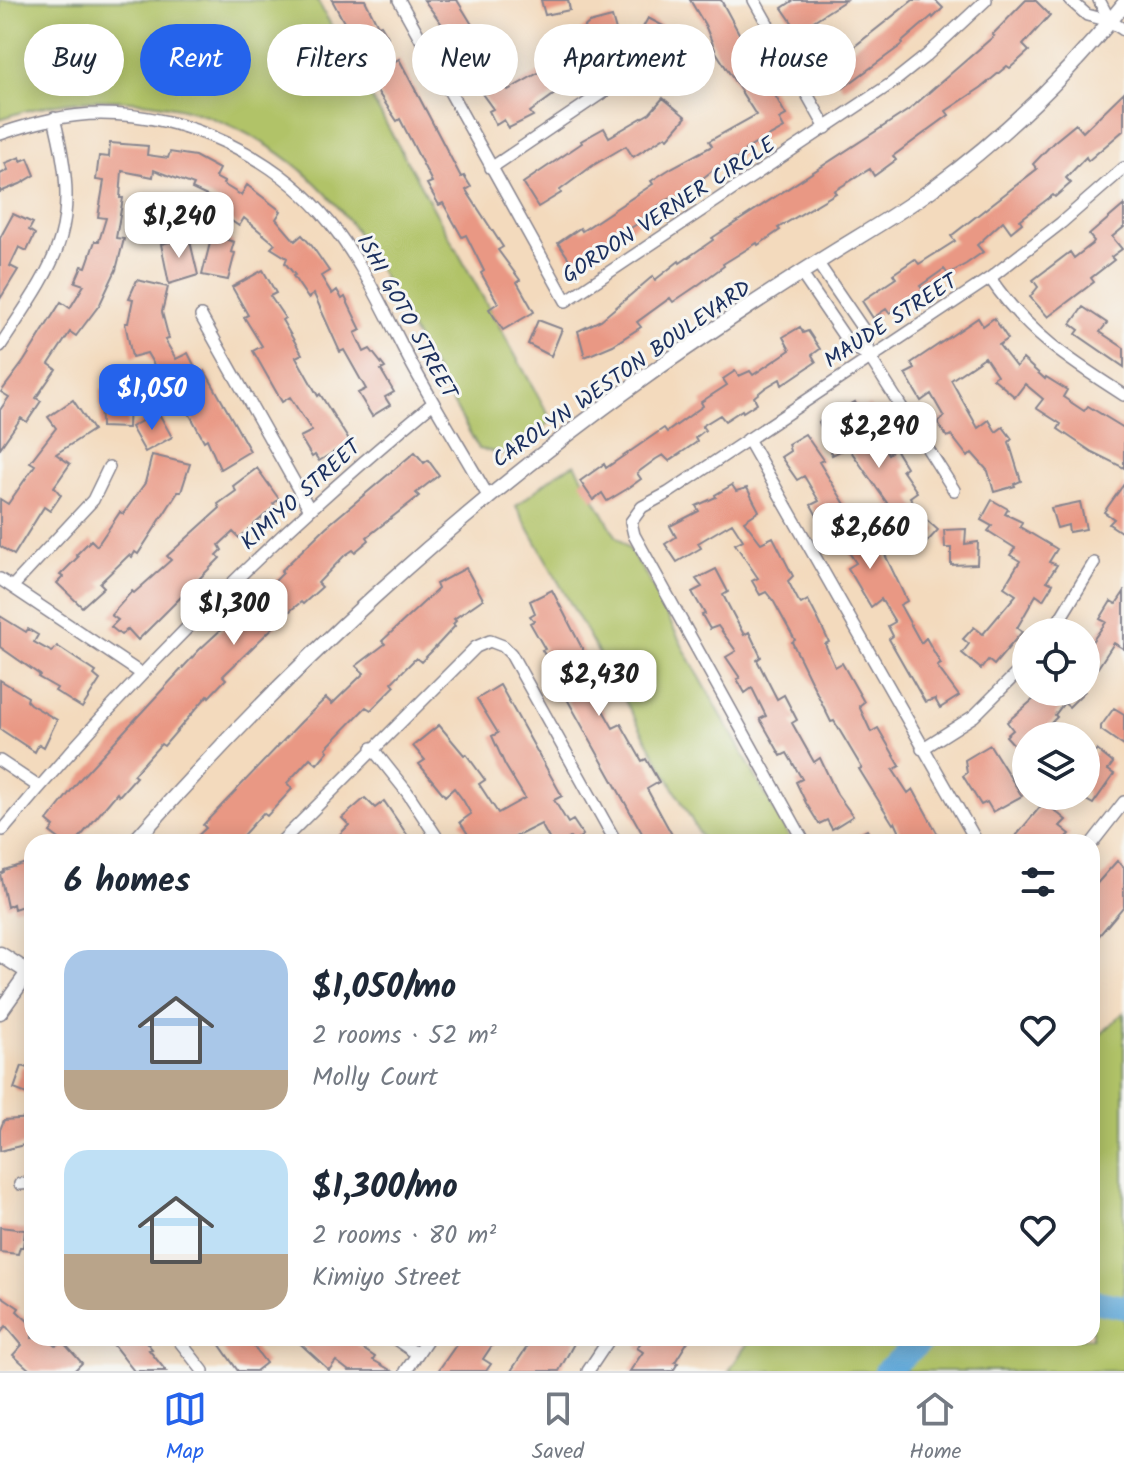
<!DOCTYPE html>
<meta charset="utf-8">
<style>
:root{--surface:#fff;--page:#f6f6f7;--text:#1f2937;--muted:#747a83;--line:#e0e1e3;--accent:#2563eb}
body{margin:0;font-family:Kalam,sans-serif;background:var(--page);color:var(--text);height:100vh;display:flex;flex-direction:column;font-size:30px;white-space:nowrap}
*{box-sizing:border-box;margin:0}
p{font-size:26px;color:var(--muted)}
.icon{flex:none;width:44px;height:44px;fill:none;stroke:currentColor;stroke-width:2;stroke-linecap:round;stroke-linejoin:round}
.map{position:relative;flex:1;overflow:hidden}
.details{position:absolute;left:24px;top:834px;width:1076px;height:512px;display:flex;flex-direction:column;background:var(--surface);border-radius:24px;box-shadow:0 4px 20px #0003}
.details>*{flex:none}
.banner{position:absolute;left:24px;top:24px;width:1076px;height:72px;display:flex;gap:16px}
.fabs{position:absolute;left:1012px;top:618px;display:grid;gap:16px}
.fabs a{display:grid;place-items:center;width:88px;height:88px;border-radius:50%;background:var(--surface);box-shadow:0 4px 20px #0003;font-size:40px}
.price{position:absolute;translate:-50% -68px;padding:0 18px;border-radius:16px;background:#fff;color:#222;font-size:26px;line-height:52px;filter:drop-shadow(0 2px 4px #0008)}
.price::after{content:'';position:absolute;left:50%;top:48px;width:24px;height:18px;margin-left:-12px;background:inherit;clip-path:polygon(0 0,100% 0,50% 100%)}
.price.active{background:var(--accent);color:#fff}
ul{padding:0;list-style:none}
li{display:flex;align-items:center;gap:24px;height:200px;padding:0 40px}
li span{display:grid;place-items:center;flex:none;width:224px;height:160px;border-radius:24px;color:#555}
li>.icon{margin-inline-start:auto}
span .icon{width:96px;height:96px;fill:#fffc;stroke-width:1}
li b{font-size:34px}
h2{display:flex;justify-content:space-between;align-items:center;height:96px;padding:0 40px;font-size:34px}
.tag{padding:0 28px;border-radius:36px;background:var(--surface);box-shadow:0 4px 20px #0003;font-size:28px;line-height:72px}
.tag.active{background:var(--accent);color:#fff}
.menu{display:flex;justify-content:space-around;align-items:center;height:112px;border-top:2px solid var(--line);background:var(--surface);font-size:22px;color:var(--muted)}
.menu a{display:grid;justify-items:center;gap:4px}
.menu .active{color:var(--accent)}
.map>svg:first-child{display:block}
.green{fill:#b1c367;stroke:#667962;stroke-width:2}
.lines{fill:none;stroke-linecap:round;stroke-linejoin:round}
.river{stroke:#62a9d8;stroke-width:24}
.building{fill:#e99884}
.minor-casing{stroke:#87848e;stroke-width:14}
.tertiary-casing{stroke:#87848e;stroke-width:17}
.minor{stroke:#fff;stroke-width:11}
.tertiary{stroke:#fff;stroke-width:14}
.labels{text-anchor:middle;stroke-width:6;stroke-linejoin:round;paint-order:stroke}
.street-label{font-size:22px;fill:#1b2f5e;stroke:#f6f6f2}
</style>
<div class="map">
<svg width="1124" height="1371" viewBox="0 0 1124 1371">
<rect width="100%" height="100%" fill="#f6f6f2"/>
<filter id="ink" filterUnits="userSpaceOnUse"><feTurbulence type="fractalNoise" baseFrequency=".0125" numOctaves="2"/><feDisplacementMap in="SourceGraphic" scale="16" xChannelSelector="R" yChannelSelector="G"/><feConvolveMatrix kernelMatrix="1 2 1 2 8 2 1 2 1" color-interpolation-filters="sRGB"/></filter>
<filter id="wash" filterUnits="userSpaceOnUse"><feTurbulence type="fractalNoise" baseFrequency=".006" numOctaves="4" result="noise"/><feDisplacementMap in="SourceGraphic" scale="32" xChannelSelector="R" yChannelSelector="G"/><feGaussianBlur stdDeviation="1.8" result="paint"/><feColorMatrix in="noise" values="0 0 0 0 0 0 0 0 0 0 0 0 0 0 0 0 0 1.4 0 .05"/><feComposite in="paint" operator="in"/></filter>
<g filter="url(#wash)">
<rect width="100%" height="100%" fill="#f3dabd"/>
<path class="green" d="M0 0H317L552 421 505 454 479 449C454 405 429 360 404 316 389 288 374 258 356 231 309 162 233 113 150 103 99 96 49 101 0 119Z
M575 464 616 536 629 549 648 578 683 647 792 842H704L516 506 559 472Z
M1124 1012V1371H729L751 1338H1092V1043Z"/>
<g class="lines">
<path class="river" d="M1092 1301 1124 1307
M886 1371 925 1338"/>
</g>
<g id="blocks">
<path class="building" d="M332 0H365L378 26 381 25 388 37 379 43V46L392 63 399 59 461 177 464 176 471 187 466 190 503 247 498 250 520 280 517 282 534 312 503 330 489 309 498 303 481 273 484 271 466 235 462 237 443 203 439 205 427 184 432 182 400 119 397 121 362 68 367 65Z
M424 0H457L490 54 489 55 508 90 561 60 555 53 589 23 612 17 619 41 589 50 592 52 559 82 563 88 530 112 533 116 509 128 504 120 496 125 489 111 493 109 459 62 462 60 454 48 458 46Z
M541 0H568L570 10 545 15Z
M690 0H721L748 50 746 52 757 73 761 70 786 115 779 119 784 128 745 150 746 152 735 160 734 158 712 171 677 198 676 196 665 201 641 219 642 221 595 250 574 266 558 243 580 228 582 231 653 184 651 181 673 167 712 146 709 141 756 115 716 52 705 25Z
M794 0H846L798 31 782 8Z
M913 0H935L943 8 933 18 932 16 902 42 903 44 843 88 838 80 829 86 813 64 835 49 841 57Z
M1026 0H1035L1050 15 1023 45 1029 51 1010 68 1007 66 982 87 946 111 949 115 893 156 896 160 874 176 870 169 834 191 836 193 778 228 780 230 758 245 757 243 723 264 724 266 698 285 673 302 670 298 637 322 641 327 613 345 585 357 578 331 601 320 653 276 655 280 679 261 680 263 713 240 712 238 910 109 994 36 992 35Z
M648 18 671 30 657 55 635 42Z
M688 59 691 81 664 84 662 61Z
M1124 92V130L1088 161 1086 157 1066 178 1071 183 1055 197 1053 195 1020 220 1022 223 1011 232 1003 221 977 245 983 252 966 264 948 274 944 269 920 286 923 290 889 313 886 309 873 318 862 301 896 278 893 274 915 259 919 264 955 241 951 236 1037 169 1033 164 1054 142 1076 124 1083 132Z
M663 98 686 117 668 138 666 136 633 157 626 146 592 166 560 190 561 193 538 207 523 183 582 143 581 141 604 128 609 137 650 113Z
M110 143 148 146 147 155 168 158 170 152 195 156 219 169 215 177 224 182 223 184 241 195 247 185 281 211 276 219 295 241 302 235 312 246 329 271 321 276 332 294 337 290 342 299 345 297 361 330 355 333 364 352 370 349 385 368 381 370 394 392 385 397 390 405 372 416 358 393 366 389 344 350 340 352 314 294 308 298 293 276 295 275 285 263 287 258 271 248 275 244 244 218 239 226 217 211 222 203 192 189 194 185 154 170 153 177 122 171 120 198H123L116 238 124 239 116 270 100 304 76 336 70 332 49 364 56 369 36 398 41 401 27 422 21 418 0 448V410L9 397 1 392 24 361 61 302 70 308 84 285 75 282 82 266 86 267 95 241H99L106 218 98 217 104 181 96 180 99 156 109 157Z
M20 157 21 161 28 158 35 175 20 184 0 192V174L8 170 5 163Z
M1124 205V227L1112 237 1122 249 1111 257 1114 260 1091 278 1094 282 1048 317 1030 297 1038 287 1033 280 1070 252 1074 258 1092 244 1094 241 1089 235Z
M13 214 33 223 29 230 35 234 27 251 19 247 10 266 18 270 0 299V238Z
M212 235 234 242 231 252 235 253 228 280 202 275Z
M189 237 198 275 169 284 161 244Z
M263 270 276 293 270 296 285 318 282 320 302 354 296 357 318 396 320 394 350 442 319 461 315 455 312 457 300 437 312 431 290 397 282 402 253 351 262 346 244 317 248 315 232 287Z
M137 280 168 287 162 312 169 339 165 340 176 359 188 353 199 375 205 371 250 451 220 469 207 439 204 441 173 383 167 387 147 353 132 357 125 323H128L133 299 129 298Z
M1083 307 1107 323 1100 332 1124 348V367L1076 334 1079 330 1071 324Z
M978 318 983 326 994 318 1008 339 999 345 1016 367 1023 359 1045 379 1046 377 1067 390 1063 397 1084 411 1088 406 1124 428V468L1092 452 1058 429 1061 424 1036 408 1043 399 1025 384 1015 397 993 378 997 375 985 357 951 380 978 428 989 420 996 432 1003 427 1012 439 1009 442 1021 481 1014 484 1015 486 994 492 988 471 972 453 968 457 951 435 947 437 937 422 944 417 931 394 921 401 905 374 915 369 911 363Z
M538 320 562 329 551 356 528 344Z
M800 327 803 333 808 331 820 349 812 355 816 362 782 385 780 379 765 388 754 397 757 403 743 412 742 410 725 421 720 415 702 426 705 430 695 438 697 442 669 461 663 455 656 459 637 473 641 479 627 489 607 501 602 493 593 500 580 481 604 464 606 468 664 428 667 432 703 406 701 402 727 385 723 379 735 371 739 376 750 371 753 375 790 350 783 337Z
M124 388V402L129 401 128 428 101 427 100 389Z
M73 400 93 430 56 454 70 464 54 487 61 495 50 511 44 507 14 555 0 546V499L8 504 35 465 30 462 56 428 48 417Z
M855 402 859 410 870 405 881 422 870 429 888 454 895 449 906 467 902 470 917 492 910 497 920 514 938 530 927 542 923 539 912 553 889 536 901 523 848 447 832 455 819 422Z
M158 412 172 437 145 452 131 427Z
M805 434 823 460 819 462 851 514 858 509 879 542 907 601 900 605 921 643 926 638 941 664 937 666 959 696 940 708 935 699 925 702 889 639 893 636 888 626 895 622 881 599 871 607 848 568 856 563 841 540 836 543 822 525 811 505 819 501 804 476 797 480 781 457 790 451 788 444Z
M415 452 424 463 428 460 439 475 416 493 419 496 367 537 369 540 355 552 353 550 344 556 318 583 322 587 303 604 301 602 291 610 223 676 226 679 209 697 208 695 164 746 161 744 133 775 136 777 119 796 117 793 76 842H63L50 832 54 827 47 821 81 778 199 650 226 625 224 624 265 585 268 588 283 573 281 571 326 527Z
M152 455 190 464 181 492H178L138 554 135 552 132 557 129 555 100 583 104 587 82 607 57 583 63 577 60 575 78 557 76 555 91 540 97 546 120 512 123 514 145 483Z
M257 468 279 499 273 504 275 506 239 538 233 532 219 545 222 550 217 555 220 558 138 640 128 629 121 635 111 627 118 620 111 615 132 591 134 593 171 560 167 556 220 508 218 504 236 491 233 486Z
M1124 484V534L1109 524 1114 519 1104 512Z
M732 485 736 491 747 488 759 511 744 521 761 543 773 537 793 576 788 581 798 600 801 604 808 600 819 621 829 642 825 644 835 667 842 663 864 702 859 706 871 732 878 728 900 766 893 770 908 793 913 789 942 842H904L895 822 893 824 859 769 862 768 834 721 831 722 792 642 795 640 774 602 766 592 760 595 752 581 758 578 735 544 743 540 732 523 698 543 701 548 677 562 665 544 676 537 670 526 699 511 696 506 716 497 715 495Z
M992 500 1008 509 1005 514 1022 522 1020 527 1057 549 1049 562 1057 565 1047 581 1053 584 1043 600 1036 595 1017 628 1022 632 994 665 988 660 981 669 962 653 969 644 963 639 974 627 983 634 1016 595 1004 587 1020 561 1010 555 1015 548 988 531 992 526 981 520Z
M1080 502 1086 529 1069 532 1068 525 1057 528 1051 508Z
M966 529 965 544 978 542 977 564 951 565V548H945L944 530Z
M466 568 483 599 454 619 456 621 453 624 455 626 433 650 421 662 416 658 392 682 395 686 371 710 366 707 326 748 328 751 317 764 310 758 287 783 292 789 267 816 263 813 237 842H191L206 828 203 825 301 722 326 698 332 704 364 673 356 666 385 644 382 641 438 589 436 584Z
M716 569 728 592 723 595 744 635 749 632 761 657 757 660 777 699 784 695 797 720 792 723 814 762 820 758 837 794 853 816 832 829 827 820 819 824 806 803 796 782 802 779 787 753 781 756 760 719 766 716 752 688 745 693 737 679 740 678 726 657 736 651 718 626 710 629 702 615 705 614 692 592 702 587 696 579Z
M552 590 600 683 591 689 613 728 621 724 642 761 646 759 659 782 647 789 676 842H647L562 690 568 684 556 661 551 665 542 650 545 649 530 623 534 621 530 616 535 613 530 601Z
M1124 592V649L1114 643 1086 686V650L1106 622 1100 619 1111 601 1116 604Z
M0 616 26 632 28 629 38 635 34 642 52 652 57 646 96 672 94 675 100 680 82 708 55 691 57 688 38 677 40 675 0 647Z
M0 680 28 697 27 701 30 704 57 720 44 747 39 744 35 752 0 729Z
M500 685 562 796 554 800 568 823 573 820 583 835 574 842 570 838 564 842H551L541 824 515 837 518 842H473L460 822 471 814 463 800 454 788 445 796 419 764 425 760 413 746 439 725 464 755 466 754 485 780 479 784 498 813 525 798 505 765 492 736 498 733 477 699Z
M1048 692H1084L1069 707 1064 703 1055 715 1057 717 1038 736H1026V758L1006 736 1013 730 1007 722 1036 697 1040 701 1052 695Z
M1114 708 1124 714V746L1101 730V726Z
M990 745 1022 796 993 812 987 802 981 805 963 776 967 773 965 760Z
M1097 750 1113 763 1108 770 1114 774 1093 804 1086 800V765Z
M365 798 375 808 384 801 412 842H332L349 825 342 818Z
M1044 802 1066 820 1060 826 1070 834 1062 842H1011Z
M867 830 874 842H845Z
M32 861V903L14 909 13 904 7 907 0 874 4 872V870Z
M1117 861 1124 867V906L1092 944V889Z
M22 1066 32 1069V1096L14 1089Z
M32 1118V1143L0 1151V1130L4 1120Z
M0 1227 25 1230 23 1247H20L18 1254 0 1252Z
M0 1295 19 1308 17 1311 32 1325V1338H47L56 1346 62 1341 82 1363 74 1371H31L13 1355 22 1345 6 1326 0 1334Z
M108 1338H143L152 1349 149 1350 166 1371H134Z
M215 1338H247L266 1363 256 1371H238Z
M294 1338H347L375 1357 373 1360 392 1371H349L336 1361 329 1370Z
M461 1338H497L483 1359 491 1364 486 1371H438Z
M533 1338H577L559 1371H511Z
M644 1338H690L675 1362 678 1363 673 1371H630L643 1352 637 1348Z"/>
</g>
</g>
<g filter="url(#ink)">
<use href="#blocks" fill-opacity="0" stroke="#87848e" stroke-width="2"/>
<g class="lines">
<defs>
<path id="minor" d="M399 0 566 301 892 83 926 56 986 0
M754 0 826 128
M1070 0 1087 15 1110 21 1124 30
M1099 0 1110 21
M0 134C33 123 66 114 101 114 187 114 276 156 330 223 363 263 385 313 409 359 434 406 462 450 488 496
M491 168 624 78
M817 262 867 335 869 356
M801 273 850 345 869 356 954 490
M990 278C1027 333 1069 360 1124 395
M201 316 310 510
M0 346C60 256 82 228 54 118
M748 439 977 842
M0 579 142 674
M12 587 93 500 109 467
M1052 632 1094 563
M372 748 407 792 440 842
M922 749 974 716 1026 664
M0 761 39 787
M3 830C133 675 277 532 433 403
M281 842 476 647 490 641 503 646 511 654 616 842
M804 842 634 535 631 522 642 507 668 493 990 278 1061 223 1124 168
M1092 843 1124 802
M20 1184 32 1183
M177 1338 203 1371
M394 1338 417 1354
M406 1371 428 1338
M588 1371 610 1338"/>
<path id="tertiary" d="M134 842C288 667 452 516 641 380 701 337 764 296 826 257 861 235 898 214 931 190 1003 137 1069 74 1124 4
M0 954 28 972
M0 1012 32 967"/>
</defs>
<use href="#minor" class="minor-casing"/>
<use href="#tertiary" class="tertiary-casing"/>
<use href="#minor" class="minor"/>
<use href="#tertiary" class="tertiary"/>
</g>
</g>
<g class="labels">
<g class="street-label">
<text transform="translate(668 209) rotate(-33)" y="8">GORDON VERNER CIRCLE</text>
<text transform="translate(408 316) rotate(61)" y="8">ISHI GOTO STREET</text>
<text transform="translate(890 320) rotate(-33)" y="8">MAUDE STREET</text>
<text transform="translate(621 373) rotate(-35)" y="8">CAROLYN WESTON BOULEVARD</text>
<text transform="translate(300 494) rotate(-42)" y="8">KIMIYO STREET</text>
</g>
</g>
</svg>
<div class="fabs">
<a><svg class="icon" aria-label="locate" viewBox="0 0 24 24"><circle cx="12" cy="12" r="6"/><path d="M12 2v4M12 18v4M2 12h4M18 12h4"/></svg></a>
<a><svg class="icon" aria-label="layers" viewBox="0 0 24 24"><path d="M12 4l9 5-9 5-9-5zM3 14l9 5 9-5"/></svg></a>
</div>
<b class="price" style="left:179px;top:260px">$1,240</b>
<b class="price active" style="left:152px;top:432px">$1,050</b>
<b class="price" style="left:879px;top:470px">$2,290</b>
<b class="price" style="left:870px;top:571px">$2,660</b>
<b class="price" style="left:234px;top:647px">$1,300</b>
<b class="price" style="left:599px;top:718px">$2,430</b>
<div class="banner">
<a class="tag">Buy</a>
<a class="tag active">Rent</a>
<a class="tag">Filters</a>
<a class="tag">New</a>
<a class="tag">Apartment</a>
<a class="tag">House</a>
</div>
<section class="details">
<h2>6 homes<svg class="icon" aria-label="filters" viewBox="0 0 24 24"><path d="M4 7h16M4 17h16"/><circle cx="9" cy="7" r="2"/><circle cx="15" cy="17" r="2"/></svg></h2>
<ul>
<li><span style="background:linear-gradient(#a9c7e8 75%,#b9a48a 0)"><svg class="icon" aria-label="home" viewBox="0 0 24 24"><path d="M3 11l9-7 9 7M6 9v11h12V9"/></svg></span><div><b>$1,050/mo</b><p>2 rooms · 52 m²</p><p>Molly Court</p></div><svg class="icon" aria-label="heart" viewBox="0 0 24 24"><path d="M12 20l-8-8c-3-5 5-10 8-4 3-6 11-1 8 4z"/></svg></li>
<li><span style="background:linear-gradient(#bfe0f5 65%,#b9a48a 0)"><svg class="icon" aria-label="home" viewBox="0 0 24 24"><path d="M3 11l9-7 9 7M6 9v11h12V9"/></svg></span><div><b>$1,300/mo</b><p>2 rooms · 80 m²</p><p>Kimiyo Street</p></div><svg class="icon" aria-label="heart" viewBox="0 0 24 24"><path d="M12 20l-8-8c-3-5 5-10 8-4 3-6 11-1 8 4z"/></svg></li>
</ul>
</section>
</div>
<nav class="menu">
<a class="active"><svg class="icon" aria-label="map" viewBox="0 0 24 24"><path d="M3 6l6-2 6 2 6-2v14l-6 2-6-2-6 2zM9 4v14M15 6v14"/></svg>Map</a>
<a><svg class="icon" aria-label="saved" viewBox="0 0 24 24"><path d="M7 4h10v16l-5-4-5 4z"/></svg>Saved</a>
<a><svg class="icon" aria-label="home" viewBox="0 0 24 24"><path d="M3 11l9-7 9 7M6 9v11h12V9"/></svg>Home</a>
</nav>
